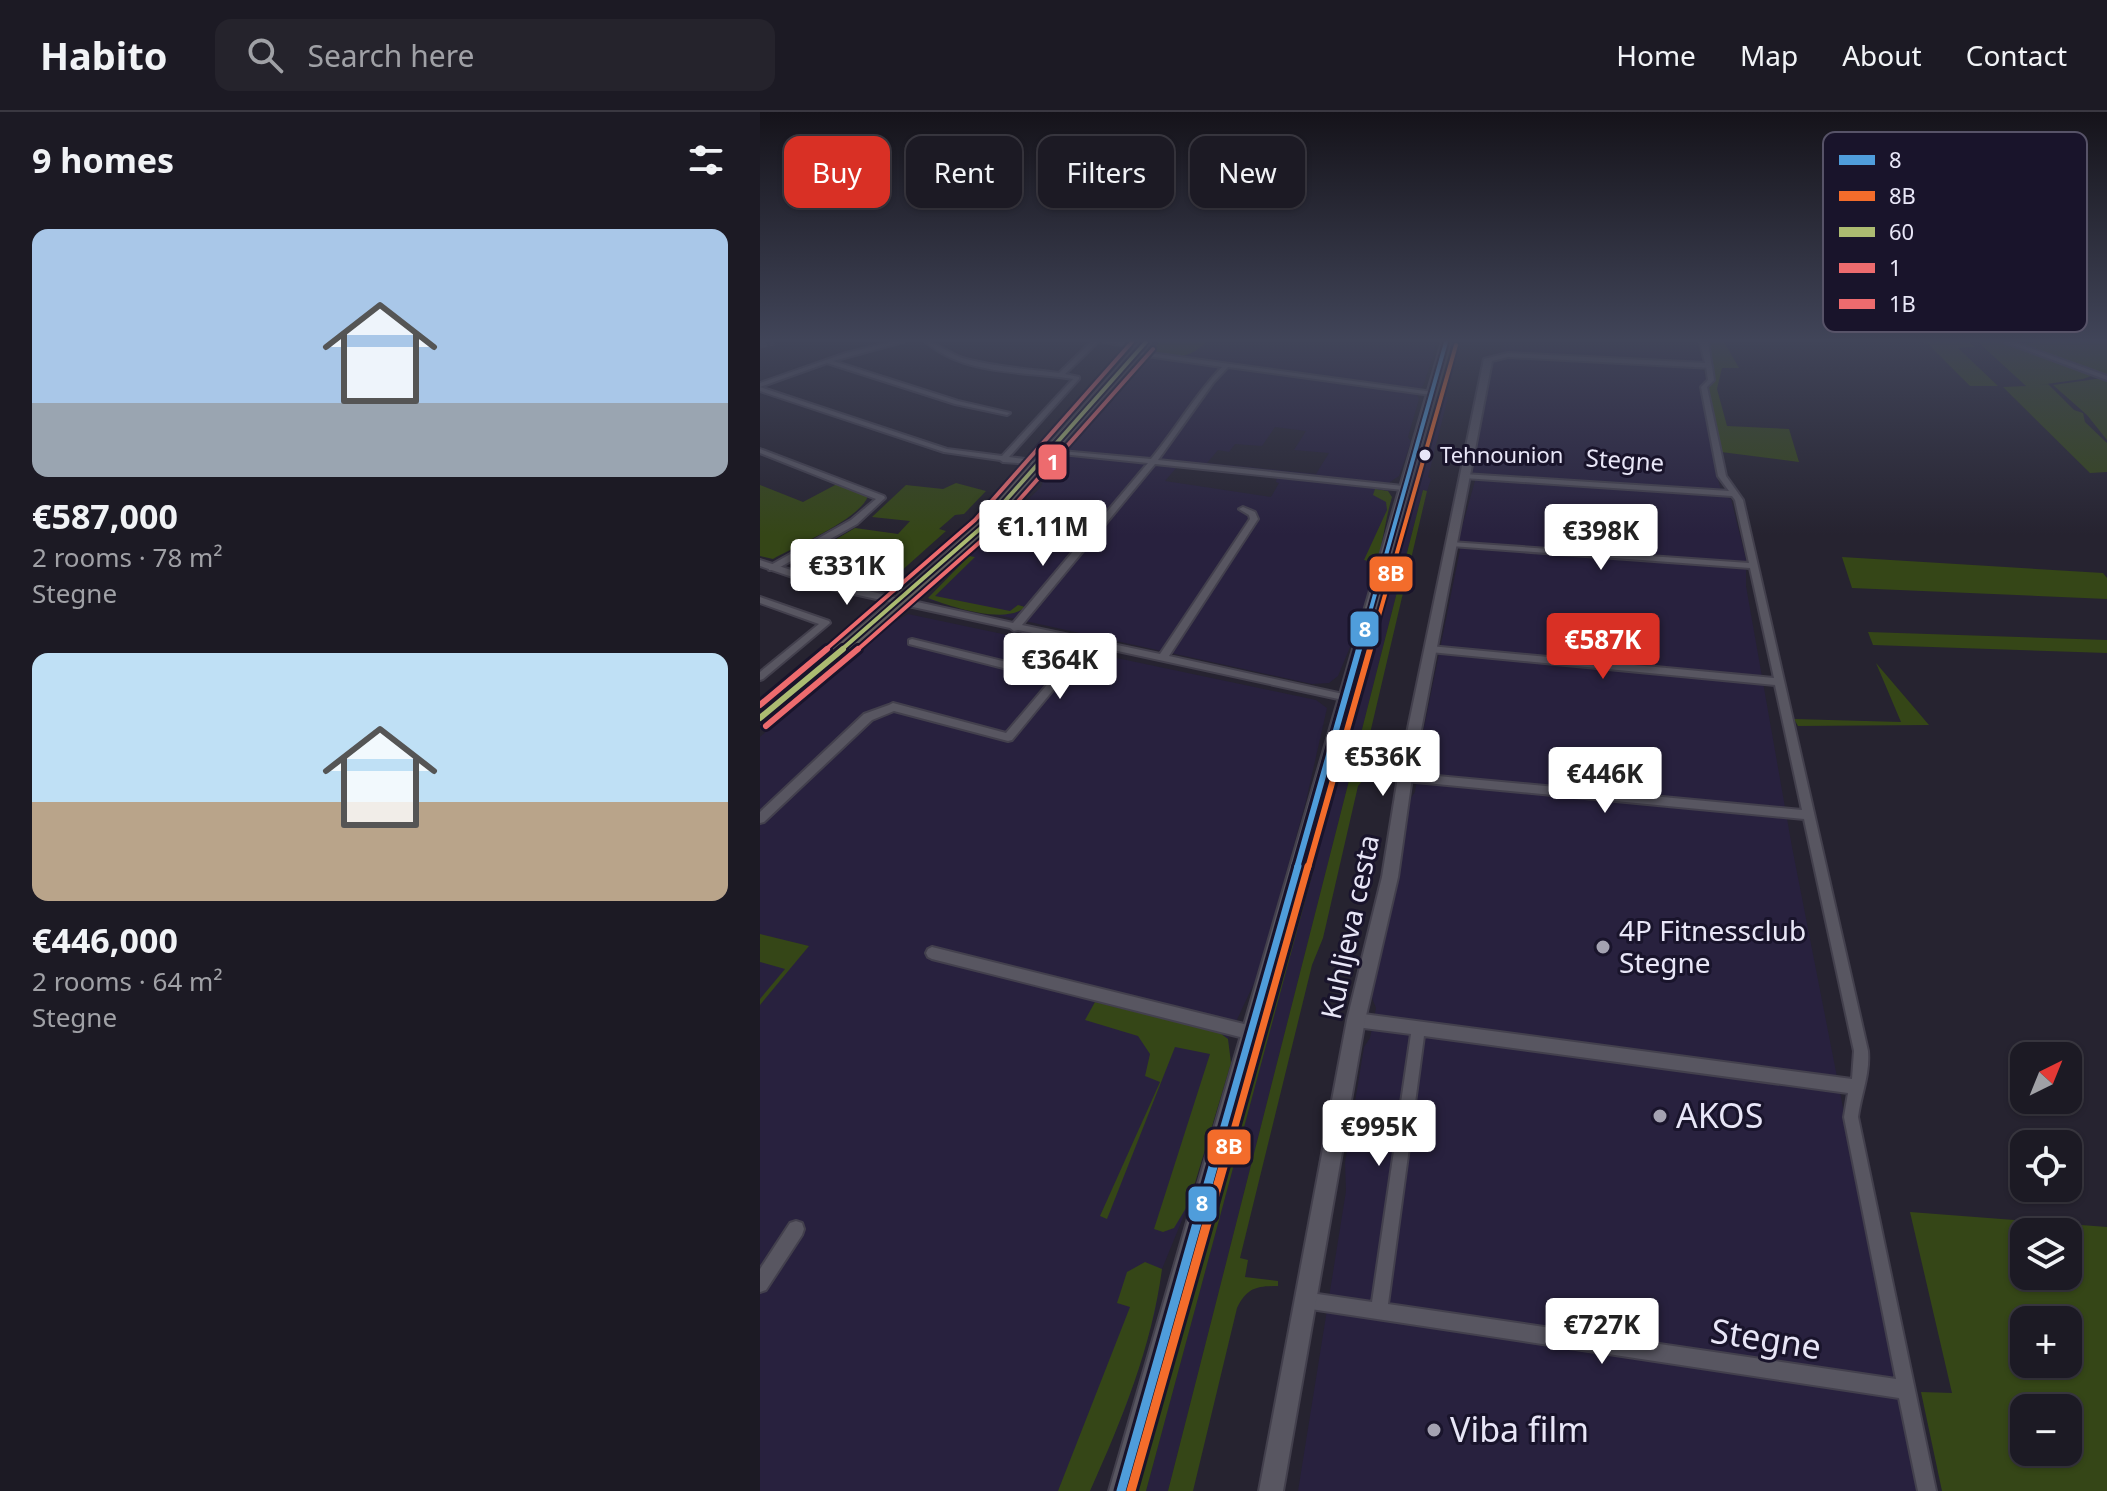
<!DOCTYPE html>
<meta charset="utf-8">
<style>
:root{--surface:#1c1a24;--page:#25232c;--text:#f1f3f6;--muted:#a0a1a6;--line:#3a3841;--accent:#d93025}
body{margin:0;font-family:"Noto Sans",sans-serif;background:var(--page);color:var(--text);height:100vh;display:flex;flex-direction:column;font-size:30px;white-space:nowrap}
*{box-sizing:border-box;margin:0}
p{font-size:26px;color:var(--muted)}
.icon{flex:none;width:44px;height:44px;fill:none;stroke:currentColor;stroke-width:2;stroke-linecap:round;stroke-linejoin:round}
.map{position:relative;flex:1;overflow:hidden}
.details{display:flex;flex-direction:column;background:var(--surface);width:760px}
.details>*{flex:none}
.top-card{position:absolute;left:24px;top:24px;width:760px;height:72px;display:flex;gap:16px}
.needle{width:52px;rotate:43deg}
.fabs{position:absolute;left:1250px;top:930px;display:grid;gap:16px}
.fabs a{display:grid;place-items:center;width:72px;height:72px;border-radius:16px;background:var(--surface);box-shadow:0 2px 6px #0004,0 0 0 2px var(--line);font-size:40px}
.price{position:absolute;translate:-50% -68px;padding:0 18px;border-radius:8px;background:#fff;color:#222;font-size:26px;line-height:52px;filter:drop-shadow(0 2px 4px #0008)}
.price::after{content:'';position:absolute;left:50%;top:48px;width:24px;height:18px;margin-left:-12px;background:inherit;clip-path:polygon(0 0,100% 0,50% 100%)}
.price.active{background:var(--accent);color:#fff}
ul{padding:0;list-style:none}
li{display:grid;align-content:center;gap:16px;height:424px;padding:0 32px}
li span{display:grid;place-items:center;height:248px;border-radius:16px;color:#555}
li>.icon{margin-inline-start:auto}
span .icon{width:144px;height:144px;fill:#fffc;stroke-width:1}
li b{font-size:34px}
h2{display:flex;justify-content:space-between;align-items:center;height:96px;padding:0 32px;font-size:34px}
.chip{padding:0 28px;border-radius:16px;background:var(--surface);box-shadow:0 2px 6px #0004,0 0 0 2px var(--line);font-size:28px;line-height:72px}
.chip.active{background:var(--accent);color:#fff}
header{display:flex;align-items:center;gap:48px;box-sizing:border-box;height:112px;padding:0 40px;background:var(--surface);border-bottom:2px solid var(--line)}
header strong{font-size:38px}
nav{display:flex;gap:44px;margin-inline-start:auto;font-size:28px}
.search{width:560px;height:72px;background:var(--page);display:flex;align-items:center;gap:20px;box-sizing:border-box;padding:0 28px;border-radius:16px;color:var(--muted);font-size:30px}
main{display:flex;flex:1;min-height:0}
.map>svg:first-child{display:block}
.built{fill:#28213e;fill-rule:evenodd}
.green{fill:#354617;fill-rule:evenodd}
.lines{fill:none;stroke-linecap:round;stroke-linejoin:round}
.minor-tunnel{stroke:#43404e;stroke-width:7;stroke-dasharray:7 3;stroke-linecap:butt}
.minor-casing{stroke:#43404d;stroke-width:4}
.tertiary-casing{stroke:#43404d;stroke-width:4}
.primary-casing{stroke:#43404d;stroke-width:4}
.minor{fill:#585661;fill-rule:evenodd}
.tertiary{fill:#585661;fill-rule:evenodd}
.primary{fill:#5f5c5c;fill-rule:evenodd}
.bus-1-far3-casing{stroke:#19142b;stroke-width:8}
.bus-1-far2-casing{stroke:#19142b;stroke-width:12}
.bus-1-far1-casing{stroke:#19142b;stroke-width:13}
.bus-1-casing{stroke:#19142b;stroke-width:15}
.bus-2-far3-casing{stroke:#19142b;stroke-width:8}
.bus-2-far2-casing{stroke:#19142b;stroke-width:12}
.bus-2-far1-casing{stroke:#19142b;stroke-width:13}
.bus-2-casing{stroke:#19142b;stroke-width:15}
.bus-3-far1-casing{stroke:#19142b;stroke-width:8}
.bus-3-casing{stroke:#19142b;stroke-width:12}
.bus-4-far1-casing{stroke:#19142b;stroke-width:8}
.bus-4-casing{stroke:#19142b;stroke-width:12}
.bus-5-far1-casing{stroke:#19142b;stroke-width:8}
.bus-5-casing{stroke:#19142b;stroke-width:12}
.bus-1-far3{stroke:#4f9ddb;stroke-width:4}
.bus-1-far2{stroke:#4f9ddb;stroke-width:6}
.bus-1-far1{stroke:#4f9ddb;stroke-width:7}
.bus-1{stroke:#4f9ddb;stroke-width:9}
.bus-2-far3{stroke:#f36c2b;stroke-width:4}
.bus-2-far2{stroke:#f36c2b;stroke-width:6}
.bus-2-far1{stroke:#f36c2b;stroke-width:7}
.bus-2{stroke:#f36c2b;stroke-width:9}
.bus-3-far1{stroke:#acbb71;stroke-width:4}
.bus-3{stroke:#acbb71;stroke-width:6}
.bus-4-far1{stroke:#ed6b6e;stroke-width:4}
.bus-4{stroke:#ed6b6e;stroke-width:6}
.bus-5-far1{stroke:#ed6b6e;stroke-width:4}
.bus-5{stroke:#ed6b6e;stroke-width:6}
.bus-dot{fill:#e8e6f7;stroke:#19142b;stroke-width:3}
.poi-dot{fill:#a4a2b1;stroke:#19142b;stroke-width:3}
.labels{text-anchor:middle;stroke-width:6;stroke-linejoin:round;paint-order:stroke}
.far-bus-label{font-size:22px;fill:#e8e6f7;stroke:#19142b;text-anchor:start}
.far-street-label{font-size:24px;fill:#e8e6f7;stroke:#19142b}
.street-label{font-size:28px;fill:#e8e6f7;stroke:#19142b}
.poi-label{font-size:28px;fill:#e8e6f7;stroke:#19142b;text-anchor:start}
.near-poi-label{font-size:34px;fill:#e8e6f7;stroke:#19142b;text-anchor:start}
.near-street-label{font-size:34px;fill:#e8e6f7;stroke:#19142b}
.key{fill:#19142b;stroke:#575368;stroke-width:2}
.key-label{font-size:22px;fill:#e8e6f7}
.line-badge{stroke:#19142b;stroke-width:3}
.badge-label{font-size:22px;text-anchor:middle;font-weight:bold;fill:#fff}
</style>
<header>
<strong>Habito</strong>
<div class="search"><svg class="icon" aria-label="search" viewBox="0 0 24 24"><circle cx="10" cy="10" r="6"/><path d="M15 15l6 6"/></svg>Search here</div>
<nav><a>Home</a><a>Map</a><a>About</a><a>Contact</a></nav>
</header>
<main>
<section class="details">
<h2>9 homes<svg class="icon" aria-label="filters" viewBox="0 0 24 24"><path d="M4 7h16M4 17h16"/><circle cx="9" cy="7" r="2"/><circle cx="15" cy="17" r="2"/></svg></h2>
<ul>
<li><span style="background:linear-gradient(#a9c7e8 70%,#9aa5b1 0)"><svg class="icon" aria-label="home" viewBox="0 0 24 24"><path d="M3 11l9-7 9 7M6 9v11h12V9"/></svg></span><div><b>€587,000</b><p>2 rooms · 78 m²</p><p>Stegne</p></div></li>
<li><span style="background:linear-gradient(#bfe0f5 60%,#b9a48a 0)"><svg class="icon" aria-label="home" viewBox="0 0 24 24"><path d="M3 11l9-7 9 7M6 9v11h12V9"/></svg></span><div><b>€446,000</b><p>2 rooms · 64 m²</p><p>Stegne</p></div></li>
</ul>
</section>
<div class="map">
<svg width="1347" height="1379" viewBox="0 0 1347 1379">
<rect width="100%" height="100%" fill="#262330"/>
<path class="built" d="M399 230H677L664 272 657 283 659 287 648 325 651 330 639 364 630 370 628 379 632 385 623 409 624 426 598 516 578 564 569 571 552 572 169 488V484L281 375 285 364ZM515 315 546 319 534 338 569 341 556 362 447 351 458 338 469 340 475 332 502 334ZM417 355 517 366 516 370 519 371 511 385 405 369Z
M695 230H701L686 285H688L668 365 671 367 667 379 663 378 408 1379H386Z
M728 230H938L942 250 742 241V231Z
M741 246 936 256 944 259 946 268 940 273 957 363 962 383 971 387 986 447V474L1032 735 1158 1379H538L586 1079 585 1051 604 935 610 926 616 896 612 886 651 686 655 680 659 655 657 650 700 438V422L715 369 712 357 732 252 733 248Z
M148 502 556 588 567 596 546 689 515 801 495 869 468 927 471 951 429 1091 402 1157 395 1201 382 1246 367 1292 330 1379H0V625L112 523Z"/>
<path class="green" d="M399 230H446C427 249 416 245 391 240Z
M948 230H964L979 256H962L957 277 967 314 1029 317 1039 350 961 340 948 277 955 266Z
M1157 230H1210L1215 235 1198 236 1238 274H1210L1167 231Z
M1218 230H1244L1334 263 1323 267 1279 273 1288 272 1314 298 1323 301 1325 310 1347 331V360L1330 361 1243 275 1266 274Z
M1277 230H1347V265L1257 233Z
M688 240H693L386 1379H373L382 1346 386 1347 649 384 651 377H655L661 339Z
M1343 266 1347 267V328L1327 303 1293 273Z
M196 371 226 379 204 402 195 403 179 417 186 419 139 461 56 439 95 416 138 422 150 409 112 405 146 373 183 377Z
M77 372 108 384C100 407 36 434 13 447L0 444V373L43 390Z
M615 377 628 379 632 385C625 409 624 425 617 451L604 448 627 398 626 390 613 383Z
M663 378 667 379 600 664 605 666 598 674 563 826 552 853 480 1146 488 1148 485 1165 518 1169V1174C496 1174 487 1176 477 1196L433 1379H408Z
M209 444 215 445 175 484 250 499 258 493 265 495C247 513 191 495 168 486Z
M1082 445 1343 461 1347 466V487L1092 476Z
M88 451 136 463 117 475 65 467Z
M1108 520 1347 528V541L1113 533Z
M1116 551 1169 613 1038 614 1034 607 1141 610Z
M0 822 49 834 0 893V887L25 857 0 850Z
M335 890 460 921 468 927 471 951 429 1091 414 1116 403 1120 394 1117 450 942 415 935 347 1107 340 1104 400 970 385 964 390 942 378 924 325 908Z
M1150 1100 1347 1115V1379H1182L1161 1280 1192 1281ZM1264 1120H1308V1164H1264ZM1308 1208V1252H1264V1208ZM1308 1296V1340H1264V1296Z
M385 1150 402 1157C392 1234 362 1308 330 1379H298L370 1195 357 1191 367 1160Z"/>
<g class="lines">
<path class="minor-tunnel" d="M0 233 14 230"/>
<defs>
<path id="minor" d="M131 230H143L73 249 198 289 250 301 247 303 195 292 67 251 0 275V271L86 241Z
M166 230C176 230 193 244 206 247 236 255 268 257 299 261L331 230H338L305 262 319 265V267L249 345 273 348V352H270L243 350 240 348 184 340 0 279V275L187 337 242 344 313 267C266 259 205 264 166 230Z
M343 230H364L376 233 373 235Z
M1244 230H1253L1347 264V268Z
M376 239 673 280V282L671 283 468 255 453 271 398 348 643 374 647 376 643 378 395 352 262 513 400 542 490 407 489 403 479 397 483 395 495 400 498 407 409 544 583 582 586 583 588 585 586 587 583 588 330 533 252 628 248 629 134 599 112 608 4 710 0 711V700L104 602 129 593 133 591 246 621 291 568 149 532V528L152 527 296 562 322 531 258 518 254 519 250 516 139 492 135 489 139 486 253 511 331 418 253 406 225 415H222V411L253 402 335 414 388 351 292 341 290 340V338L391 347C416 317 435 283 462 255L374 242V240Z
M949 252 952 254 954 268 947 275 966 364 983 388 1108 939C1110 963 1101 982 1098 1005L1176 1379H1158L1139 1286 544 1196 538 1194 536 1188 538 1182 544 1180 612 1190 651 922 596 915 591 913 589 908 591 903 596 901 1092 967 1094 939 1044 707 645 669 640 665 645 661 1042 698 1015 573 670 540 665 537 670 534 1014 566 990 456 691 434 687 432 691 430 989 451 975 388 972 384 704 366 700 364 704 362 969 379 958 364 941 275 948 268 946 254ZM664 924 1088 981 1084 1005 1136 1267 628 1192Z
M0 337 124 384 125 386 97 412 15 458H9V454L91 408 116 387 0 341Z
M0 485 69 509 70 511 3 567 0 568V560L59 512 0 491Z
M172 835 492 914 497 916 499 921 497 926 492 928 172 847 168 845 166 841 168 837Z
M36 1109 42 1111 44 1117 42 1123 6 1178 0 1180V1157L30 1111Z"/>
<path id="tertiary" d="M682 230H690L373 1379H349Z
M940 230H948L952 256 748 245 732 249 652 665 638 765 605 908 523 1379H499L587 908 622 765 638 665 724 247 748 241 945 251Z
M0 448 69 470 139 486 145 489 139 492 62 475 0 454Z"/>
<path id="primary" d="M381 230H391L227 418 163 477 6 610 0 612V597L153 471 217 412Z"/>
</defs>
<use href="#minor" class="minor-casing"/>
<use href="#tertiary" class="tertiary-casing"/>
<use href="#primary" class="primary-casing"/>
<use href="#minor" class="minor"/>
<use href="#tertiary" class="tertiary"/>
<use href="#primary" class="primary"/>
<defs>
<path id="bus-1-far3" d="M599 539 686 230"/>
<path id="bus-1-far2" d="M537 756 599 537"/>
<path id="bus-1-far1" d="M459 1032 538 754"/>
<path id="bus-1" d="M361 1379 460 1030"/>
<path id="bus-2-far3" d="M609 539 696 233"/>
<path id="bus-2-far2" d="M548 756 610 537"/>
<path id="bus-2-far1" d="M470 1032 548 754"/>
<path id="bus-2" d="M371 1379 470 1030"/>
<path id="bus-3-far1" d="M80 539 222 415 386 230"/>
<path id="bus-3" d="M0 606 83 537"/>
<path id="bus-4-far1" d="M96 539 229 422 393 237"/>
<path id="bus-4" d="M6 614 98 537"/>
<path id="bus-5-far1" d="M64 539 215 408 372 230"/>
<path id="bus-5" d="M0 593 67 537"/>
</defs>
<use href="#bus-1-far3" class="bus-1-far3-casing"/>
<use href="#bus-1-far2" class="bus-1-far2-casing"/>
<use href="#bus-1-far1" class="bus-1-far1-casing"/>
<use href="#bus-1" class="bus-1-casing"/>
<use href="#bus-2-far3" class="bus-2-far3-casing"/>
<use href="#bus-2-far2" class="bus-2-far2-casing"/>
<use href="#bus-2-far1" class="bus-2-far1-casing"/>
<use href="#bus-2" class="bus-2-casing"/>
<use href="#bus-3-far1" class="bus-3-far1-casing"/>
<use href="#bus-3" class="bus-3-casing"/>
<use href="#bus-4-far1" class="bus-4-far1-casing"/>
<use href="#bus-4" class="bus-4-casing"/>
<use href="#bus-5-far1" class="bus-5-far1-casing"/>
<use href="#bus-5" class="bus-5-casing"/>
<use href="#bus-1-far3" class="bus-1-far3"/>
<use href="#bus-1-far2" class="bus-1-far2"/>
<use href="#bus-1-far1" class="bus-1-far1"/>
<use href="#bus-1" class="bus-1"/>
<use href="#bus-2-far3" class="bus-2-far3"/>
<use href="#bus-2-far2" class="bus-2-far2"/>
<use href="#bus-2-far1" class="bus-2-far1"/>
<use href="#bus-2" class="bus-2"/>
<use href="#bus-3-far1" class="bus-3-far1"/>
<use href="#bus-3" class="bus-3"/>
<use href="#bus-4-far1" class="bus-4-far1"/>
<use href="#bus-4" class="bus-4"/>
<use href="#bus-5-far1" class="bus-5-far1"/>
<use href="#bus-5" class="bus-5"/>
</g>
<linearGradient id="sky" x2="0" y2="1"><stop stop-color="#15131a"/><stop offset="0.54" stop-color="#414559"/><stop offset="1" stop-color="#414559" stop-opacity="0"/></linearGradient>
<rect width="1347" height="423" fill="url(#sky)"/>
<circle class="bus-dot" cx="665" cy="343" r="7"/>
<g class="poi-dot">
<circle cx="843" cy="835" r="8"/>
<circle cx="900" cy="1004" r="8"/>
<circle cx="674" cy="1318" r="8"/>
</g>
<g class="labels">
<g class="far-bus-label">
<text x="680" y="351">Tehnounion</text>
</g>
<g class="far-street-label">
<text transform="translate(865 349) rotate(4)" y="8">Stegne</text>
</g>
<g class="street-label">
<text transform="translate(590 815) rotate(-78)" y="10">Kuhljeva cesta</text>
</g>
<g class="poi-label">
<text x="859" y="829">4P Fitnessclub<tspan x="859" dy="32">Stegne</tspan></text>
</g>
<g class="near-poi-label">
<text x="916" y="1016">AKOS</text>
<text x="690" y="1330">Viba film</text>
</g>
<g class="near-street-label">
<text transform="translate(1006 1227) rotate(9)" y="12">Stegne</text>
</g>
</g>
<rect x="1063" y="20" width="264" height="200" rx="12" class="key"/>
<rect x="1079" y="43" width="36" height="10" fill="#4f9ddb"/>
<rect x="1079" y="79" width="36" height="10" fill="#f36c2b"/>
<rect x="1079" y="115" width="36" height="10" fill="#acbb71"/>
<rect x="1079" y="151" width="36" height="10" fill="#ed6b6e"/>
<rect x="1079" y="187" width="36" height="10" fill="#ed6b6e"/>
<g class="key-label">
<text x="1129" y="56">8</text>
<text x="1129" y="92">8B</text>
<text x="1129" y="128">60</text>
<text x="1129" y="164">1</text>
<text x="1129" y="200">1B</text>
</g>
<g class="line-badge">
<rect x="277" y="331" width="31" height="38" rx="8" fill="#ed6b6e"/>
<rect x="608" y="443" width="46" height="38" rx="8" fill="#f36c2b"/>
<rect x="589" y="498" width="31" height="38" rx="8" fill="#4f9ddb"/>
<rect x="446" y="1016" width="46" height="38" rx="8" fill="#f36c2b"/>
<rect x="427" y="1073" width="31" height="38" rx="8" fill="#4f9ddb"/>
</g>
<g class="badge-label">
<text x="293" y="358">1</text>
<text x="631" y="469">8B</text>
<text x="605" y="525">8</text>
<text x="469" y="1042">8B</text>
<text x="442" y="1099">8</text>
</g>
</svg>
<div class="fabs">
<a><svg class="needle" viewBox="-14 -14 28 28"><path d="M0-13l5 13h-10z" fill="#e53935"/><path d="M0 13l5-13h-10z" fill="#a0a1a6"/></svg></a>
<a><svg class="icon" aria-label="locate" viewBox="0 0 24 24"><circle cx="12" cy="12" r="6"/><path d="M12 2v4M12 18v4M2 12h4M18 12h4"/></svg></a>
<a><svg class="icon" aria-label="layers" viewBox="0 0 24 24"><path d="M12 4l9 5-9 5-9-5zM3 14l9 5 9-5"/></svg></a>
<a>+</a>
<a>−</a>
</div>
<b class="price" style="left:283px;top:456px">€1.11M</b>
<b class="price" style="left:841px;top:460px">€398K</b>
<b class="price" style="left:87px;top:495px">€331K</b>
<b class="price active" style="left:843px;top:569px">€587K</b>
<b class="price" style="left:300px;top:589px">€364K</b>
<b class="price" style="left:623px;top:686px">€536K</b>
<b class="price" style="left:845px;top:703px">€446K</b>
<b class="price" style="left:619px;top:1056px">€995K</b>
<b class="price" style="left:842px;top:1254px">€727K</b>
<div class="top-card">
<a class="chip active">Buy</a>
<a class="chip">Rent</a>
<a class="chip">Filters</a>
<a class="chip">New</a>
</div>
</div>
</main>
